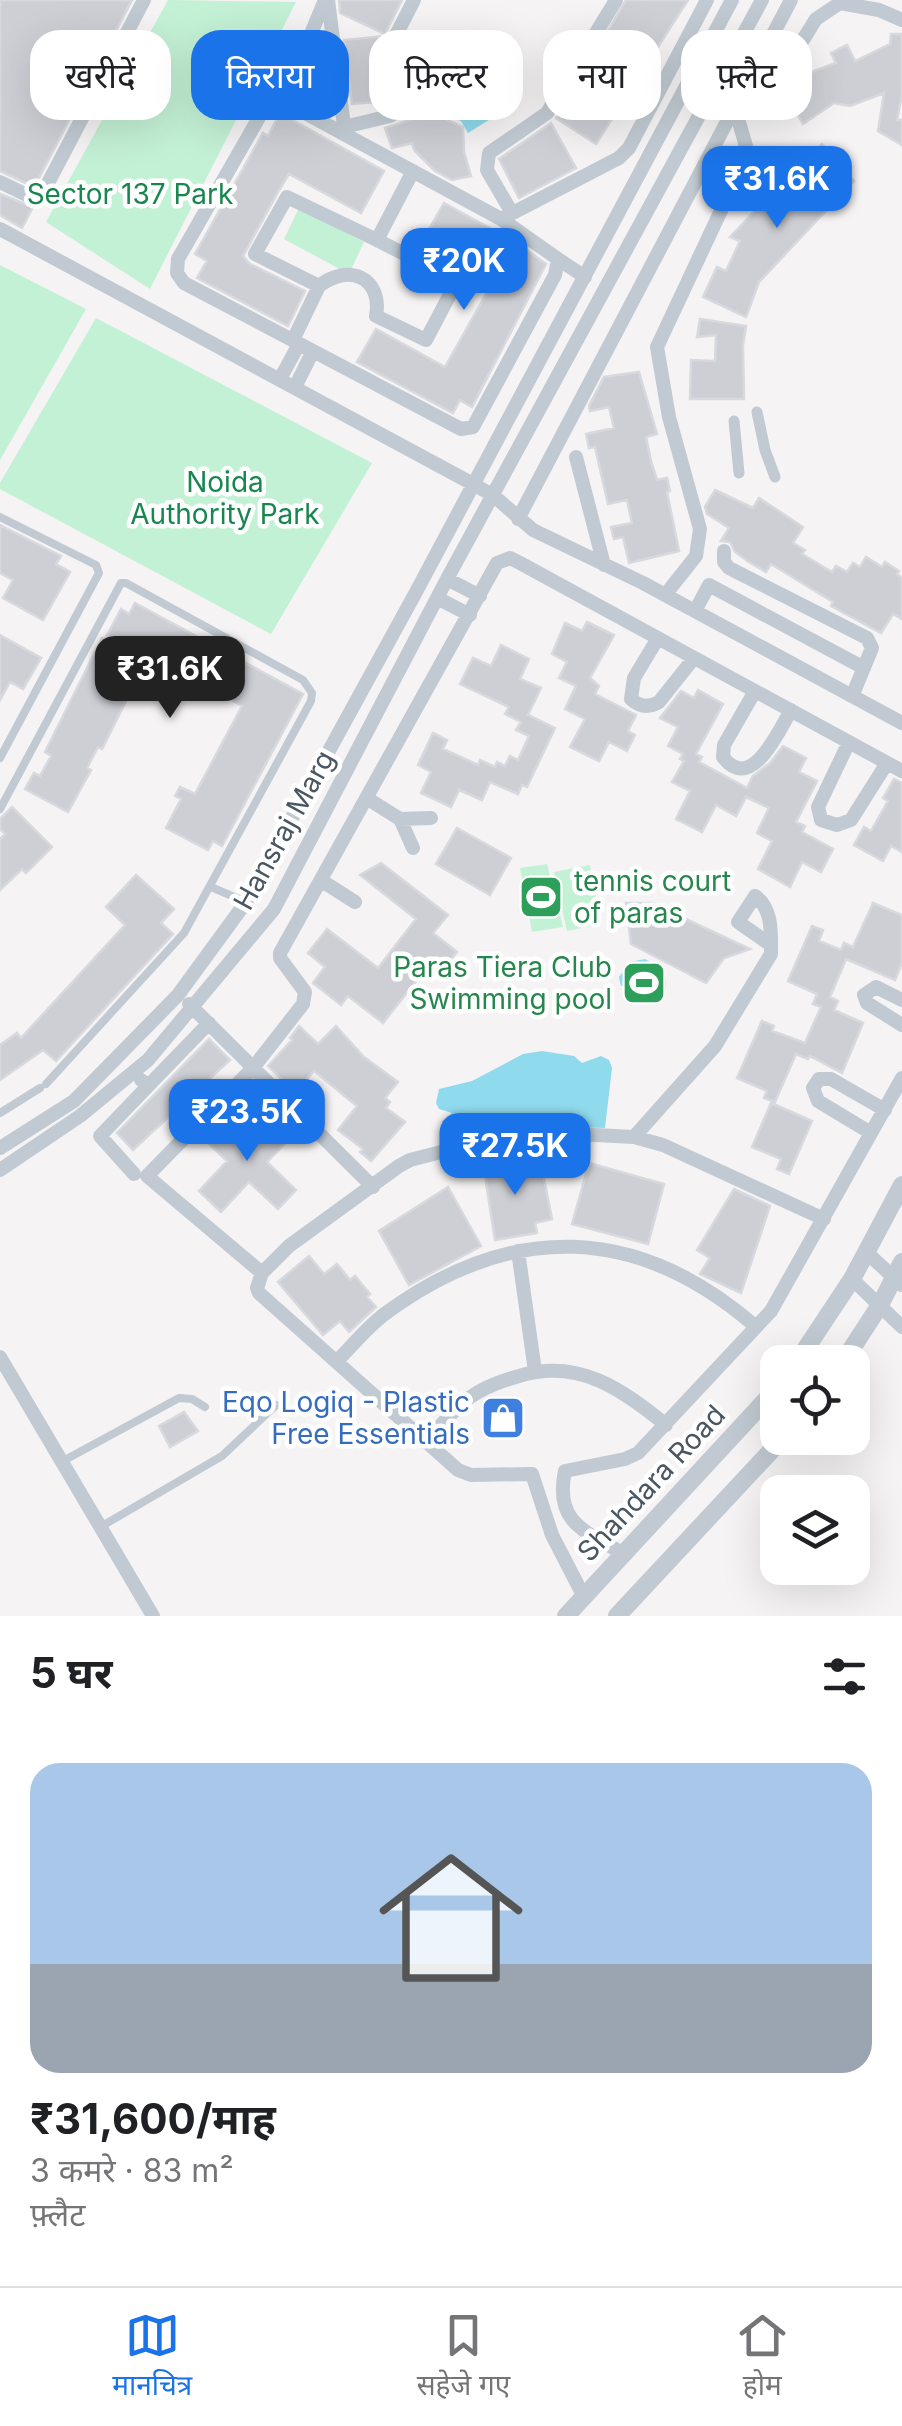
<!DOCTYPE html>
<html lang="hi">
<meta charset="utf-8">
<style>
:root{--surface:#fff;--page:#f6f6f6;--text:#202124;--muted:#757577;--line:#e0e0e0;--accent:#1a73e8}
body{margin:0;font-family:Inter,"Noto Sans Devanagari",sans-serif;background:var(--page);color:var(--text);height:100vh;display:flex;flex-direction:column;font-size:38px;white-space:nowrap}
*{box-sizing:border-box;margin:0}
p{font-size:32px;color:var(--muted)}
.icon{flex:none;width:55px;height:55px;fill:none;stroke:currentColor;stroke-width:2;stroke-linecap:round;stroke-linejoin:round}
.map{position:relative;height:1616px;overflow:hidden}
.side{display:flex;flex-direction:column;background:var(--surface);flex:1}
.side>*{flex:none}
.guide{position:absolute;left:30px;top:30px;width:842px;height:90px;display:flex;gap:20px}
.buttons{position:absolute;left:760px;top:1345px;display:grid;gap:20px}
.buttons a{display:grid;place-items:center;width:110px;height:110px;border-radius:20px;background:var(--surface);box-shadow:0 10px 40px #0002;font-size:50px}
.price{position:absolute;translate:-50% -85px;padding:0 22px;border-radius:20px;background:var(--accent);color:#fff;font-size:32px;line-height:65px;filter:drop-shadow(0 2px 5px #0008)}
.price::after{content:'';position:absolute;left:50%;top:60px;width:30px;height:22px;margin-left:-15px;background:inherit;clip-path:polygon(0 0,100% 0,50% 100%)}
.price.selected{background:#222;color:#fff}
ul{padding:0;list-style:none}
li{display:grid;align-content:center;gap:20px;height:530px;padding:0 30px}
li+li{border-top:2px solid var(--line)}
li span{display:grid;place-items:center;height:310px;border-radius:30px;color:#555}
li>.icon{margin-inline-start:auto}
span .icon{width:180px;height:180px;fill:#fffc;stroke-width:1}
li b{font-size:42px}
h2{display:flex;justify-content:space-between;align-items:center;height:120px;padding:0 30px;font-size:42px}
.pill{padding:0 35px;border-radius:30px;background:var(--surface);box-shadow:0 10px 40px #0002;font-size:35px;line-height:90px}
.pill.selected{background:var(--accent);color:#fff}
.menu{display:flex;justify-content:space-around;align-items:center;height:140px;border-top:2px solid var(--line);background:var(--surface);font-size:28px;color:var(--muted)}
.menu a{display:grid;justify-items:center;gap:5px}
.menu .selected{color:var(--accent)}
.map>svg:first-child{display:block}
.green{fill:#c3f1d5}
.water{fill:#90daee}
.building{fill:#cdcfd5;stroke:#d7d9de;stroke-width:2.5}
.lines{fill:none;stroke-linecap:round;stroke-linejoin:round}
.service{stroke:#c1cad2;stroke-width:8}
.pedestrian{stroke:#c1cad2;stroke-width:11}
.minor{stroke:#c1cad2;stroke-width:14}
.tertiary{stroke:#c1cad2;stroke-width:18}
.labels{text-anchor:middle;stroke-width:9;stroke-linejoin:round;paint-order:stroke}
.park-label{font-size:28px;fill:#17864f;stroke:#fff}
.street-label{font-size:28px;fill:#4a5661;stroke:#fff}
.leisure-label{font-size:28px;fill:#27864d;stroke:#fff;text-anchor:start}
.shop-label{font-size:28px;fill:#366cbe;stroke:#fff;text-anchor:end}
</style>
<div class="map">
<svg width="902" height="1616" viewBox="0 0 902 1616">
<rect width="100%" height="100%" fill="#f5f3f3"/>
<path class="green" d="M168 0 296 2 150 289 46 222Z
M299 208 364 242 349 274 284 239Z
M0 265 86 309 0 460Z
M96 318 372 463 271 634 0 489V483Z
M547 864 563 927 532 932 520 868Z
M590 865 601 924 567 931 554 872Z"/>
<path class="water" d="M480 78 492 118 468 133 461 121 447 116 437 91Z
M645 959C662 969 670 974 664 995L657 1000H650L641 990 621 986 619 977 630 962Z
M542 1051 574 1056 582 1063 601 1056 609 1060 612 1068 605 1128 544 1126 453 1141 455 1122H441L452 1113 439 1109 436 1103 439 1089 472 1081 523 1054Z"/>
<path class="building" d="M0 0H132L39 178 30 185 0 171Z
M339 0H402L385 34 340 13Z
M626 0H688L596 144 556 118Z
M891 34H902V94L897 120H902V145L878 131 884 93 850 106 834 103 803 124 781 85 785 83 783 77 793 73 795 78 836 63 831 53 847 45 855 61 890 44Z
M385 36 387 101 352 104 344 40Z
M436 103 447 120 463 127 464 152 471 176 452 180 435 171 415 151 412 143 392 148 385 128 420 117Z
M280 113 384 171 361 213 289 174 278 192 243 256 250 264 305 291 288 326 197 278 207 261 195 254 263 133 268 136Z
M551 123 576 168 519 198 499 159Z
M822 144 854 181 759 282 746 317 703 297 717 267 726 271 740 241 730 237 780 184 790 194 808 176 800 167Z
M0 194 33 207 22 228 0 215Z
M444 203 517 243 546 264 472 407 460 400 453 413 357 362 376 329 445 367 491 285 420 245Z
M700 319 746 326 743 345 744 399H690L691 360 715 361 716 335 697 337Z
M639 372 657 434 646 437 651 461 657 480 667 478 670 491 667 492 679 551 629 563 623 537 614 539 611 527 632 523 627 500 608 504 595 447 589 448 586 434 614 428 609 407 590 411 589 406 604 377Z
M715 490 753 508 759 498 803 527 793 543 805 550 802 554 832 572 836 566 847 572 853 563 860 567 866 557 882 567 885 562 899 571 897 574 902 578V619L893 614 881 633 831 606 833 602 771 564 766 572 749 562 735 552 730 542 721 541 729 528 707 514 705 507Z
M0 525 61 556 56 564 70 572 43 620 3 598 13 580 0 573Z
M135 603 303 694 222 846 213 841 208 850 166 828 181 799 175 796 180 787 195 794 242 706 148 657 102 749 98 747 87 768 91 770 68 812 25 789 34 773 40 776 51 756 45 752 102 638 105 639 121 609 129 614Z
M587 622 614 635 590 678 599 686 595 694 636 715 628 731 635 735 627 751 609 742 599 761 570 747 585 719 565 709 576 686 559 678 567 662 552 654 565 623 582 631Z
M0 635 41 658 23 689 10 682 0 700Z
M501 645 529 659 520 679 541 688 528 715 555 728 527 787 522 785 518 794 490 782 482 800 459 790 451 807 421 793 431 772 418 765 433 733 447 740 443 749 478 765 480 760 495 767 497 762 505 766 510 756 518 760 529 736 516 730 521 722 505 714 509 707 460 684 473 658 491 666Z
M698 690 723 704 696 754 702 757 699 762 747 788 753 776 770 763 783 746 806 758 799 772 817 781 796 822 805 826 802 832 833 849 821 872 802 862 790 887 758 869 772 841 757 833 769 808 746 797 736 816 716 805 702 832 676 819 690 791 672 782 684 761 680 759 683 754 668 746 678 727 660 718 681 691 694 698Z
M894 779 902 783V852L891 846 883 861 854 845 864 827 871 831 888 801 883 798Z
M12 807 52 847 26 873 22 869 0 890V839L5 834 0 829V819Z
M457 828 511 858 490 895 436 864Z
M381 863 448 915 433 933 457 952 438 976 427 967 383 1023 348 996 341 1005 313 983 325 967 308 953 327 929 378 968 416 919 360 875Z
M136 875 174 909 161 923 173 934 56 1061 43 1050 0 1080V1045L17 1033 21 1038 125 925 106 907Z
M626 903H652L750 949 724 958 706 983 631 944Z
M873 903 902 915V963L895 980 846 959 830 997 838 1001 834 1010 863 1023 842 1073 810 1056 808 1059 796 1054 775 1102 764 1098 767 1091 737 1078 762 1021 774 1026 772 1031 805 1043 821 1007 813 1004 817 994 788 981 812 926 823 930 819 941 841 950 844 943 853 947Z
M299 1026 318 1044 336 1026 364 1057 398 1082 385 1098 390 1102 386 1108 405 1122 371 1161 360 1152 363 1149 338 1130 357 1106 314 1071 295 1092 268 1066 292 1040 290 1038Z
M209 1039 230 1060 133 1150 117 1133Z
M771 1103 812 1121 789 1174 777 1169 781 1159 752 1147Z
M220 1117 247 1144 273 1117 293 1135 267 1162 296 1190 278 1209 249 1182 221 1212 199 1191 227 1161 201 1136Z
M525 1155 529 1176 543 1174 552 1219 535 1223 537 1233 495 1240 483 1163Z
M589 1163 664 1184 648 1244 572 1224Z
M448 1187 481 1246 409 1285 379 1231Z
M734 1189 770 1206 741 1293 700 1274 710 1258 697 1250Z
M309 1256 324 1274 337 1264 350 1280 355 1276 370 1294 367 1297 376 1307 349 1332 340 1321 323 1335 278 1282Z
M184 1412 198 1431 170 1447 159 1426Z"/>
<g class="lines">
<path class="service" d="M0 517 96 565 99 573 0 758
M0 809 121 583H126L303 680 312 693 311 701 184 933 46 1084
M211 887 246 902
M0 1113 40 1088
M63 1461 179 1398 192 1399 205 1407
M102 1526 222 1456 276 1405"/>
<path class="pedestrian" d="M757 412 765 450 775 477
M734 421 739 473"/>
<path class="minor" d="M328 0 345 134
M757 64 791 59 816 19 840 3 879 10 902 20
M273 101H283L501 219 558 259 555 275 473 427 461 429 184 283 177 273 178 259 265 107Z
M283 101 325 0
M344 127 390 116 398 111 395 37 414 0
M0 182 31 197 47 185 144 0
M512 213 487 170 489 153 547 113 616 0
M501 219 619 158 629 148 707 0
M0 229 473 484 494 496 533 530 643 583 902 723
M377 240 457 281 426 340 376 316C383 277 348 263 319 286L255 254 287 197 377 240 413 171
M558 259 585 277
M293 340 319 286
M280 379 299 344
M295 387 313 351
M576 457 604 565
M518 519 791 0
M724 551V562L729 568 867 638 872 648 853 694
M447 579 480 596
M665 595 696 556 700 529 669 417 657 347 748 153 734 105
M437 598 470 615
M695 611 709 585 864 668
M658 638 634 678 631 699C640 707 649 708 659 702L694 658
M755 691 724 745 723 757C751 794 779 731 791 710
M849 742 818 807 821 820 837 825 851 820 887 763
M368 799 400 819 413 848
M400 819 431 818
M322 881 355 902
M902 1000 876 987 864 995 867 1003 902 1025
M189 1004 373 1187
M141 1080 148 1086 209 1023
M871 1133 818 1101 813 1088 819 1079H831L885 1110
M634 1137 715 1046 771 954C771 933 773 909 755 896L738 922 771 945
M0 1148 74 1101 178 995 246 902 416 592 732 0
M0 1170 80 1116 148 1060 274 909 447 579 762 0
M134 1174 100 1136 148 1086
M518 1251 535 1371
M866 1252 902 1285
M262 1273 147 1176 253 1068 303 1004 305 992 280 958V953L497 563 510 558 520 563 902 771
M852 1279 902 1327
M0 1357 153 1616
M337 1361C353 1345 368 1326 386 1313 512 1221 637 1224 755 1326
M425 1442C440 1427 453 1410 469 1398 484 1387 501 1381 519 1376 578 1358 622 1389 666 1425
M624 1554C585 1531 554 1523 565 1471L625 1459 638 1453 771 1311 902 1078
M584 1597 552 1535 532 1474 471 1475 458 1470 259 1293 257 1288 262 1273 289 1246 399 1166 410 1160 480 1142 538 1132 634 1137 663 1145 824 1219"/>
<path class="tertiary" d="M797 1362 852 1279 902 1185
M843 1362 880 1305 902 1262
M566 1616 778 1387
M617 1616 783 1438"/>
</g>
<defs>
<symbol id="stadium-square" viewBox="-11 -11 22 22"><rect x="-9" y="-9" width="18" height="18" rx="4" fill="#2e9e5b" stroke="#fff"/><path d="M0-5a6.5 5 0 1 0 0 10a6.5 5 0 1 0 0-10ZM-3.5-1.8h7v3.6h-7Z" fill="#fff"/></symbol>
<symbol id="shop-square" viewBox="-11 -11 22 22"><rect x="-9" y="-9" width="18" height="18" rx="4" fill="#3f7fe0" stroke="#fff"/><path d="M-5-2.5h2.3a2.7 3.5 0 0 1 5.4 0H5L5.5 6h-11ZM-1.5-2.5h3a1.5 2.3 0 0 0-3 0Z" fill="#fff"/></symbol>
</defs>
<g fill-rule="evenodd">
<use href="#stadium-square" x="516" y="872" width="50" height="50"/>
<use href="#stadium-square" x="619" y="958" width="50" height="50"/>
<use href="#shop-square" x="478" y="1393" width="50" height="50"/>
</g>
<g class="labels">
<g class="park-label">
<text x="130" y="204">Sector 137 Park</text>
<text x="225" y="492">Noida<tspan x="225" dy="32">Authority Park</tspan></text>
</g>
<g class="street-label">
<text transform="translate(284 830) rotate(-61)" y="10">Hansraj Marg</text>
<text transform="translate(651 1483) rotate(-47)" y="10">Shahdara Road</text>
</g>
<g class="leisure-label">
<text x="574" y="891">tennis court<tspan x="574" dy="32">of paras</tspan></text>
<text x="612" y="977" text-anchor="end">Paras Tiera Club<tspan x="612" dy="32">Swimming pool</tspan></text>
</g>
<g class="shop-label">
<text x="470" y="1412">Eqo Logiq - Plastic<tspan x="470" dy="32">Free Essentials</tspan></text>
</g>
</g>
</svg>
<div class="buttons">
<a><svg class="icon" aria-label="locate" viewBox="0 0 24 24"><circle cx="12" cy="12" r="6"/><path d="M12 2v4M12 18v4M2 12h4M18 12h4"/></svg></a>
<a><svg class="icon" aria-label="layers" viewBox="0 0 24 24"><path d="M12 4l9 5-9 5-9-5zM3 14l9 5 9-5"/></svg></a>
</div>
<b class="price" style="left:777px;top:231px">₹31.6K</b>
<b class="price" style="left:464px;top:313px">₹20K</b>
<b class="price selected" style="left:170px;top:721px">₹31.6K</b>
<b class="price" style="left:247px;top:1164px">₹23.5K</b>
<b class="price" style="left:515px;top:1198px">₹27.5K</b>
<div class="guide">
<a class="pill">खरीदें</a>
<a class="pill selected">किराया</a>
<a class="pill">फ़िल्टर</a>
<a class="pill">नया</a>
<a class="pill">फ़्लैट</a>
</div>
</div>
<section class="side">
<h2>5 घर<svg class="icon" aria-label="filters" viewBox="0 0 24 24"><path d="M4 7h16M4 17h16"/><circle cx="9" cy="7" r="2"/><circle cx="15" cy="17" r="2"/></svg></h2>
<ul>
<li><span style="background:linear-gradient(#a9c7e8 65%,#9aa5b1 0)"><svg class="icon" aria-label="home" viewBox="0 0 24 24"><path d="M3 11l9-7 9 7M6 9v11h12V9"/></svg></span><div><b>₹31,600/माह</b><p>3 कमरे · 83 m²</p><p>फ़्लैट</p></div></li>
</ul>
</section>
<nav class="menu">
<a class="selected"><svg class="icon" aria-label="map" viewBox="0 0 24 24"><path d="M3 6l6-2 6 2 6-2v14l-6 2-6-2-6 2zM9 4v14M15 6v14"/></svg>मानचित्र</a>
<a><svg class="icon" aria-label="saved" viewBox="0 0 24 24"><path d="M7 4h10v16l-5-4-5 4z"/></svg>सहेजे गए</a>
<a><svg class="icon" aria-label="home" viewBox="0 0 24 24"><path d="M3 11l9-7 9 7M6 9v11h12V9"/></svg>होम</a>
</nav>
